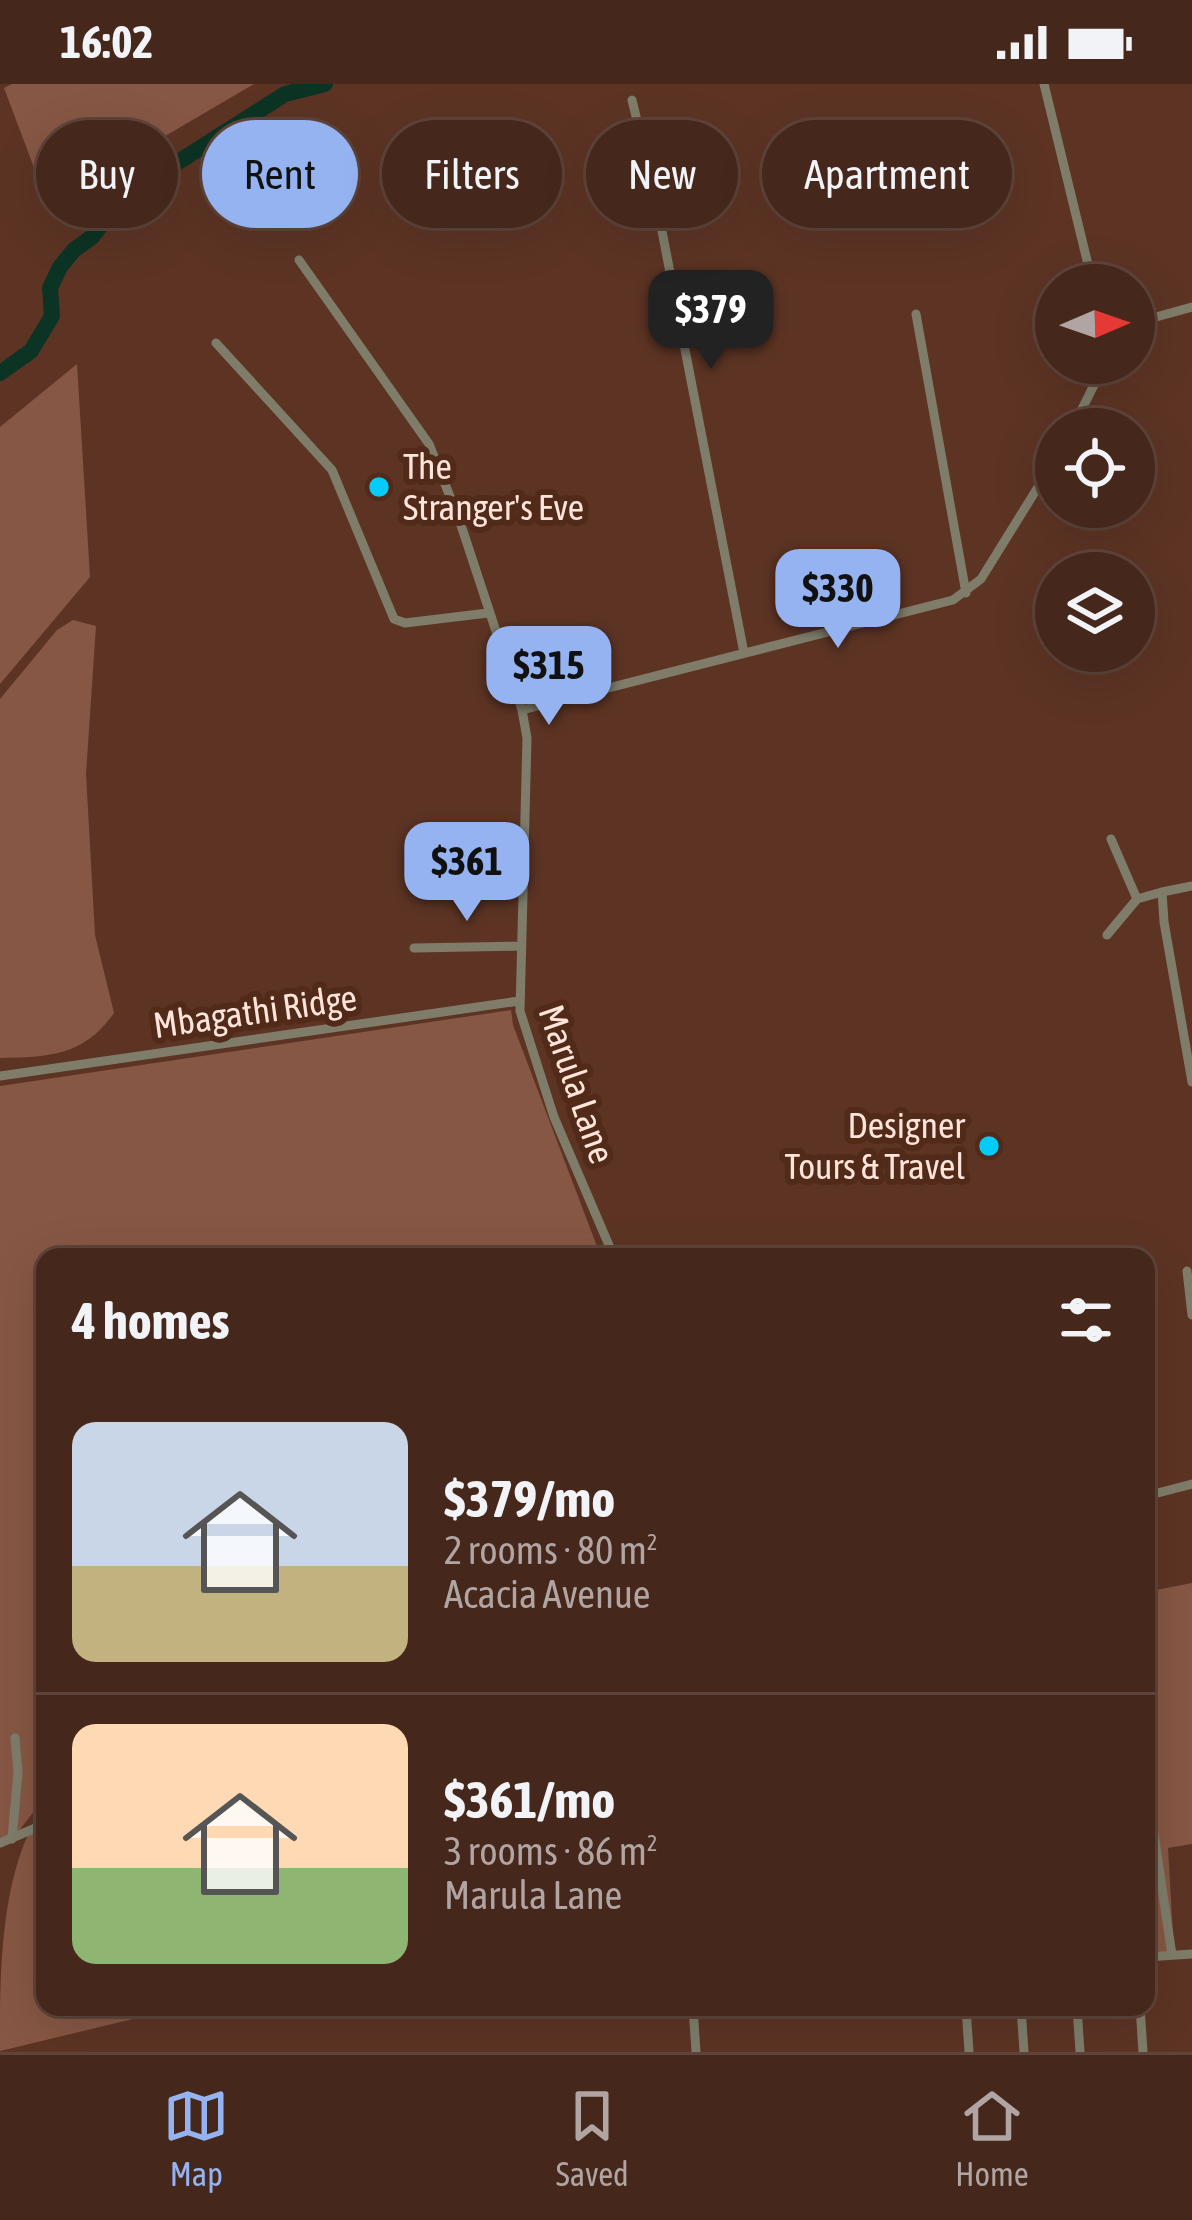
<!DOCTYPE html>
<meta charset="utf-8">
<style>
:root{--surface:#46271b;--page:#4d2f24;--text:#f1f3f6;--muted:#b0a5a3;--line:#5e443a;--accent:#95b2f1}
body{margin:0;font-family:"Asap Condensed",sans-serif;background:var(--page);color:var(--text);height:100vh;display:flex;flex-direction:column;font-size:45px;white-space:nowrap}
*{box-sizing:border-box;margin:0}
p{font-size:39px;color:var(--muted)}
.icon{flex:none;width:66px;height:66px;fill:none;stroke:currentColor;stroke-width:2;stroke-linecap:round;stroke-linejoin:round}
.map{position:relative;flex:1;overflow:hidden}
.panel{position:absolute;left:36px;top:1164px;width:1119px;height:768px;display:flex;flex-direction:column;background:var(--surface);border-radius:24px;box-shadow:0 12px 48px #0002,0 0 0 3px var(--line)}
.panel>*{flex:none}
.top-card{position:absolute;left:36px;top:36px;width:1122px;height:108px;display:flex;gap:24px}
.needle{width:78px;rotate:88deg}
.controls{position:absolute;left:1035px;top:180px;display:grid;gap:24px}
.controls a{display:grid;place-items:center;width:120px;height:120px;border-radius:50%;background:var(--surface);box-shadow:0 12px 48px #0002,0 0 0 3px var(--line);font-size:60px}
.price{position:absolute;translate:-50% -102px;padding:0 27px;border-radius:24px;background:var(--accent);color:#111;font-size:39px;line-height:78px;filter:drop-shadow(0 3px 6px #0008)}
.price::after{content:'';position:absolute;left:50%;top:72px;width:36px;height:27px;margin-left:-18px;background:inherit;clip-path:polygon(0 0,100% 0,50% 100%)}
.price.selected{background:#222;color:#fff}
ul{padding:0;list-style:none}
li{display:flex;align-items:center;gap:36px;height:300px;padding:0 36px}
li+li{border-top:3px solid var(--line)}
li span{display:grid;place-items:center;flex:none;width:336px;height:240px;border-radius:24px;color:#555}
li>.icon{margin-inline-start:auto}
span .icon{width:144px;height:144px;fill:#fffc;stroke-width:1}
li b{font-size:51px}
h2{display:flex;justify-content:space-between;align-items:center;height:144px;padding:0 36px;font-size:51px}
.pill{padding:0 42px;border-radius:54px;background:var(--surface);box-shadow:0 12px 48px #0002,0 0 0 3px var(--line);font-size:42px;line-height:108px}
.pill.selected{background:var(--accent);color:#111}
.status{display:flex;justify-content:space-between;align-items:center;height:84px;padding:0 60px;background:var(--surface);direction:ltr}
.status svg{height:33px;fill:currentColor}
.tabs{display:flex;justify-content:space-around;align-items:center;height:168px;border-top:3px solid var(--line);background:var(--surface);font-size:33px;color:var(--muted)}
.tabs a{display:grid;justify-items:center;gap:6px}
.tabs .selected{color:var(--accent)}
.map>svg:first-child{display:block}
.green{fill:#865744}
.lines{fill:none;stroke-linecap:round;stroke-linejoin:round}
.river{stroke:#0c3424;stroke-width:16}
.minor{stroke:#7f7d6a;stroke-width:9}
.poi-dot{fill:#05cbf9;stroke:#512a19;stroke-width:4.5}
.labels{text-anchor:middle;stroke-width:12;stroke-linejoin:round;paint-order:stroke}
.poi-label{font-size:36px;fill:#fee4d9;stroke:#512a19;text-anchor:start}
.street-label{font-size:36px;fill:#fee4d9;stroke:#512a19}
</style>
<div class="status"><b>16:02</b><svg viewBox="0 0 49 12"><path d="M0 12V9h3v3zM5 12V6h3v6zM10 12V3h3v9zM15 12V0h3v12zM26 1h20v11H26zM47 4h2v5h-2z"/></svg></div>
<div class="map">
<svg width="1192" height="1968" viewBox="0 0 1192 1968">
<rect width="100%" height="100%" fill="#5d3424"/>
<path class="green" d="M12 0H254L155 58 80 138 87 100 53 134 4 4Z
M77 280 90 493 0 600V343Z
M73 536 96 542 86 690 95 851 114 929C84 972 49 973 0 974V615L57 546Z
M511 926 513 941 601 1173H45V1713L18 1748 0 1754V1002Z
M1192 1499V1760L1168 1764 1174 1868 1146 1870V1508Z
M45 1720V1923H183L0 1967C0 1885 0 1785 45 1720Z"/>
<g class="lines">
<path class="river" d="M0 289 31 267 52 232 50 204 60 183 74 166 92 153 120 115 285 10 325 0"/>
<path class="minor" d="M1044 0 1093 201
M632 16 654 106 744 569
M299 176 429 360 459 435 522 626 527 654 520 927 554 1033 614 1173
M916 230 966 509
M1134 239 1192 223
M216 259 332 386 394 535 405 539 488 529
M1072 345 1105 279
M522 626 953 516 981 495 1056 374
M1111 755 1137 815
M1192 802 1162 808 1164 838 1192 998
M1107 851 1137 815 1162 808
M414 864 520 862
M0 992 519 917
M1187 1187 1192 1231
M1146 1412 1192 1400
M1146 1697 1172 1871
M12 1755 18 1688 15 1654
M0 1759 45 1740
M1146 1873 1192 1870
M693 1923 696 1968
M966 1923 969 1968
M1021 1923 1024 1968
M1077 1923 1080 1968
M1140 1923 1143 1968"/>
</g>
<g class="poi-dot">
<circle cx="379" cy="403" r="12"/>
<circle cx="989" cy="1062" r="12"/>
</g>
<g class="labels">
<g class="poi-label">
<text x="403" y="395">The<tspan x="403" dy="41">Stranger's Eve</tspan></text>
<text x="965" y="1054" text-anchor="end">Designer<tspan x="965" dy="41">Tours &amp; Travel</tspan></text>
</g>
<g class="street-label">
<text transform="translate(255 927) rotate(-8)" y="13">Mbagathi Ridge</text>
<text transform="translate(577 1000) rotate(71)" y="13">Marula Lane</text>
</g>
</g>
</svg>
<div class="controls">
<a><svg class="needle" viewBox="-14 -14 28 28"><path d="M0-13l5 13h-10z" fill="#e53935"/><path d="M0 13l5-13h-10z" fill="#b0a5a3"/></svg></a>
<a><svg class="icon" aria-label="locate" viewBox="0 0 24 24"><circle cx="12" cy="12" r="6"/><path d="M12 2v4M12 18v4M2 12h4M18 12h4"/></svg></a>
<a><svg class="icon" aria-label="layers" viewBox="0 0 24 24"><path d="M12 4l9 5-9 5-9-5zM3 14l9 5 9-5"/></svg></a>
</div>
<b class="price selected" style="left:711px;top:288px">$379</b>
<b class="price" style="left:838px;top:567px">$330</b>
<b class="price" style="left:549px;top:644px">$315</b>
<b class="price" style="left:467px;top:840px">$361</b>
<div class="top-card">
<a class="pill">Buy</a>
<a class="pill selected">Rent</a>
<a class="pill">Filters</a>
<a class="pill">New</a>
<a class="pill">Apartment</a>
</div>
<section class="panel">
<h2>4 homes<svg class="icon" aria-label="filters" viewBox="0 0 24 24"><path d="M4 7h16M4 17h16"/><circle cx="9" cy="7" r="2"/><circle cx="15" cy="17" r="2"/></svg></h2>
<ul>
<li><span style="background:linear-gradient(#c9d6e8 60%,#c2b280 0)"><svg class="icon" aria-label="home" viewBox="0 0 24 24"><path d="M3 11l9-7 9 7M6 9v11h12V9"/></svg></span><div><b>$379/mo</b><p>2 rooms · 80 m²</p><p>Acacia Avenue</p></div></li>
<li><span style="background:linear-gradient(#ffd9b3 60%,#8fb573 0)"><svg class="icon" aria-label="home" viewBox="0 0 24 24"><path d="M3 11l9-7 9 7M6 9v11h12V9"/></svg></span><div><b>$361/mo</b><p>3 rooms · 86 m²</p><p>Marula Lane</p></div></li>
</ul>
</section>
</div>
<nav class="tabs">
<a class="selected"><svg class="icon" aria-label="map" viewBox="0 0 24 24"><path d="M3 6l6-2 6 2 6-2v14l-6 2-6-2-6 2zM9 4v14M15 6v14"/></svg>Map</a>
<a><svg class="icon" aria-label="saved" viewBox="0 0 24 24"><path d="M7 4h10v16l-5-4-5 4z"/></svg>Saved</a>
<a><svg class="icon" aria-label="home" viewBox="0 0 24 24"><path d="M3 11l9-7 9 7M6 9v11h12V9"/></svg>Home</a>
</nav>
